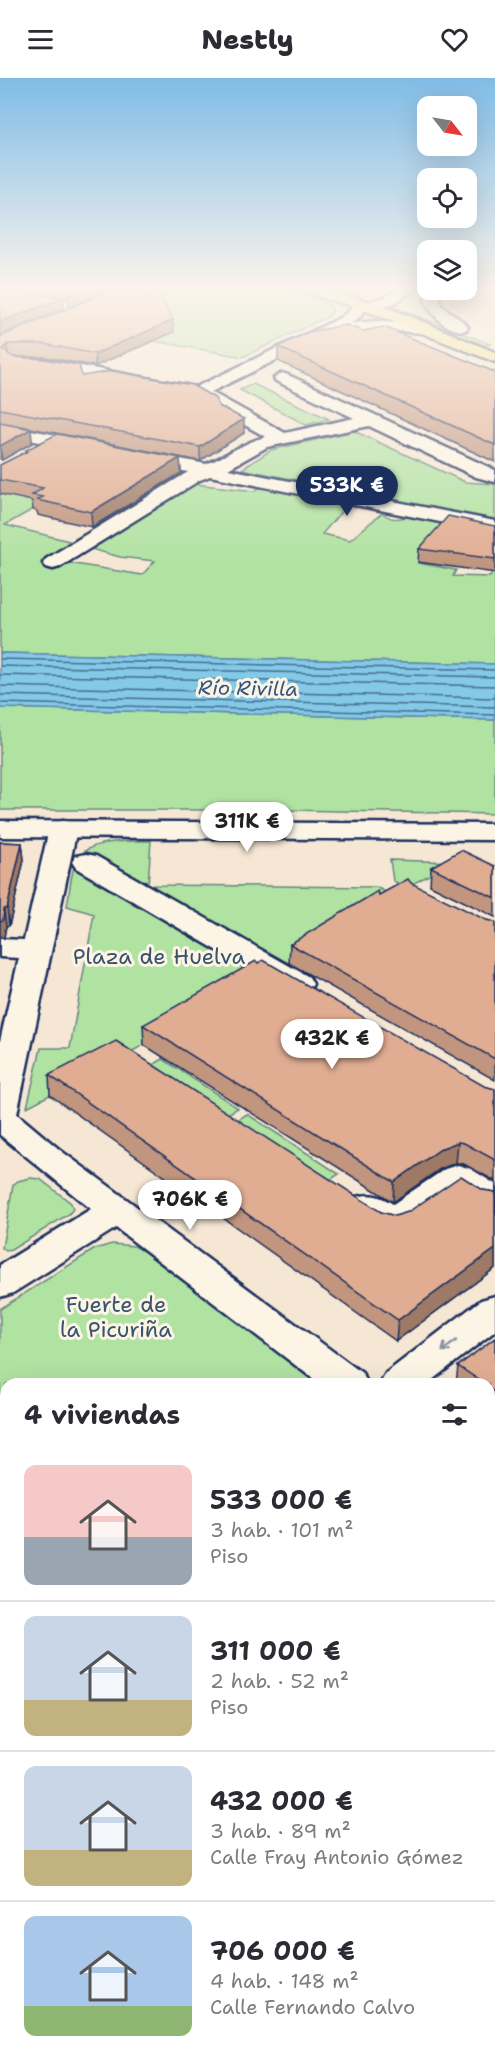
<!DOCTYPE html>
<html lang="es">
<meta charset="utf-8">
<style>
:root{--surface:#fff;--page:#f2f2f3;--text:#2b2b33;--muted:#7c7c81;--line:#e1e1e2;--accent:#1b2f5e}
body{margin:0;font-family:"Shantell Sans",sans-serif;background:var(--page);color:var(--text);height:100vh;display:flex;flex-direction:column;font-size:22px;white-space:nowrap}
*{box-sizing:border-box;margin:0}
p{font-size:20px;color:var(--muted)}
.icon{flex:none;width:33px;height:33px;fill:none;stroke:currentColor;stroke-width:2;stroke-linecap:round;stroke-linejoin:round}
.map{position:relative;flex:1;overflow:hidden}
.panel{position:absolute;left:0px;top:1300px;width:495px;height:686px;display:flex;flex-direction:column;background:var(--surface);border-radius:18px 18px 0 0;box-shadow:0 6px 24px #0002}
.panel>*{flex:none}
.needle{width:39px;rotate:121deg}
.fabs{position:absolute;left:417px;top:18px;display:grid;gap:12px}
.fabs a{display:grid;place-items:center;width:60px;height:60px;border-radius:12px;background:var(--surface);box-shadow:0 6px 24px #0002;font-size:30px}
.price{position:absolute;translate:-50% -51px;padding:0 14px;border-radius:21px;background:#fff;color:#222;font-size:20px;line-height:39px;filter:drop-shadow(0 2px 3px #0008)}
.price::after{content:'';position:absolute;left:50%;top:36px;width:18px;height:14px;margin-left:-9px;background:inherit;clip-path:polygon(0 0,100% 0,50% 100%)}
.price.selected{background:var(--accent);color:#fff}
ul{padding:0;list-style:none}
li{display:flex;align-items:center;gap:18px;height:150px;padding:0 24px}
li+li{border-top:2px solid var(--line)}
li span{display:grid;place-items:center;flex:none;width:168px;height:120px;border-radius:12px;color:#555}
li>.icon{margin-inline-start:auto}
span .icon{width:72px;height:72px;fill:#fffc;stroke-width:1}
li b{font-size:26px}
h2{display:flex;justify-content:space-between;align-items:center;height:72px;padding:0 24px;font-size:26px}
header{display:flex;justify-content:space-between;align-items:center;height:78px;padding:0 24px;background:var(--surface);font-size:27px;font-weight:800}
.map>svg:first-child{display:block}
.built{fill:#efd6c0}
.green{fill:#b0e2a2;stroke:#668880;stroke-width:1.5}
.water{fill:#84c9e6;stroke:#5a8bb0;stroke-width:1.5}
.lines{fill:none;stroke-linecap:round;stroke-linejoin:round}
.shore{stroke:#456d94;stroke-width:1.5}
.street-casing{stroke:#1b2f5e;stroke-width:5}
.secondary-casing{stroke:#1b2f5e;stroke-width:5}
.primary-casing{stroke:#1b2f5e;stroke-width:5}
.street{fill:#fcf5e5;fill-rule:evenodd}
.secondary{fill:#fcf5e5;fill-rule:evenodd}
.primary{fill:#f4e382;fill-rule:evenodd}
.wall{fill:#c1957e;stroke:#1b2f5e;stroke-width:1.5}
.shaded-wall{fill:#9d7966;stroke:#1b2f5e;stroke-width:1.5}
.building{fill:#e0ad92;stroke:#1b2f5e;stroke-width:1.5}
.oneway{stroke:#8c92a2}
.labels{text-anchor:middle;stroke-width:6;stroke-linejoin:round;paint-order:stroke}
.far-water-label{font-size:20px;font-style:italic;fill:#355680;stroke:#fcf5e5}
.park-label{font-size:22px;fill:#39536c;stroke:#fcf5e5}
</style>
<header><svg class="icon" aria-label="menu" viewBox="0 0 24 24"><path d="M4 6h16M4 12h16M4 18h16"/></svg>Nestly<svg class="icon" aria-label="heart" viewBox="0 0 24 24"><path d="M12 20l-8-8c-3-5 5-10 8-4 3-6 11-1 8 4z"/></svg></header>
<div class="map">
<svg width="495" height="1985" viewBox="0 0 495 1985">
<rect width="100%" height="100%" fill="#f6e7d4"/>
<filter id="ink" filterUnits="userSpaceOnUse"><feTurbulence type="fractalNoise" baseFrequency=".0167" numOctaves="2"/><feDisplacementMap in="SourceGraphic" scale="12" xChannelSelector="R" yChannelSelector="G"/><feConvolveMatrix kernelMatrix="1 2 1 2 8 2 1 2 1" color-interpolation-filters="sRGB"/></filter>
<g filter="url(#ink)">
<path class="built" d="M495 210V251L467 240 446 223 449 212Z"/>
<path class="green" d="M164 210C218 210 281 202 331 228L333 233 329 238 243 279 70 248Z
M389 228 395 229 490 266 480 268 384 230Z
M253 306 329 341 306 347 240 312Z
M354 353 465 404 495 406V443L242 391 271 372Z
M195 406 255 413 260 409 347 427 322 456 350 462 382 435C397 446 401 437 416 439 427 440 439 444 451 447L418 485 456 492 453 498 490 499 495 491V586L0 575V416L44 425 5 447 69 463 48 484 64 486 69 485 142 497 155 483 120 479 91 471Z
M0 630 495 642V736L287 732H0Z
M151 763 148 807 376 809 400 821 157 960 27 1029 41 970H70L94 836 67 828C70 814 70 794 77 782 88 760 130 763 151 763Z
M390 782 453 784 407 809 393 803Z
M163 981 238 1030 209 1047 125 1003Z
M247 1036 339 1096 310 1115 218 1054Z
M30 1100 40 1101 71 1125 73 1131 69 1136 11 1172 6 1173 2 1170 13 1107 18 1103Z
M112 1166 134 1168 145 1174 317 1306H6V1980H489V1439L495 1443V1985H0V1231L95 1171Z"/>
<path class="water" d="M0 575 495 586V642L0 630Z"/>
<g class="lines">
<path class="shore" d="M0 581 495 592
M0 588 495 599
M0 597 495 608
M0 608 495 620
M0 617 495 629
M0 625 495 637"/>
<defs>
<path id="street" d="M399 210H417L395 225 365 232 361 238 352 245 375 243 428 248 433 250 436 253 433 256 375 251 331 255 211 314 285 355 354 340 276 303 274 300 282 295 288 297 495 392V404L476 399 369 348 267 369 228 391 495 443V455L210 398 200 402 60 489 53 491 46 489 43 485 46 481 188 394 0 356V346L206 386C227 378 245 363 266 359L193 318 37 290 29 285 31 282 37 280 196 309 338 241 350 232 356 223 367 224 385 219Z
M424 210 437 212 441 227 466 246 468 249 466 252C447 257 421 229 424 210Z
M63 743 73 745 77 751 17 1036 60 1072 362 1295 368 1306H320L116 1150 13 1215 0 1219V1187L91 1131 0 1057V963L19 880 0 879V861L24 862 49 751 53 745Z
M86 776 96 778 309 899 313 906 309 913 298 915 287 913 76 790 72 784 76 778Z
M458 1087 471 1091 495 1106V1134L482 1131 459 1116 406 1153 393 1157 380 1153 356 1137 351 1128 356 1119C371 1115 380 1118 393 1126L445 1091Z
M495 1218V1253L427 1306H380L386 1295 481 1222Z
M489 1396 495 1398V1436L489 1434Z"/>
<path id="secondary" d="M0 743 495 746V762L0 759Z"/>
<path id="primary" d="M297 210C358 210 437 251 495 274V284L356 229 299 213Z"/>
</defs>
<use href="#street" class="street-casing"/>
<use href="#secondary" class="secondary-casing"/>
<use href="#primary" class="primary-casing"/>
<use href="#street" class="street"/>
<use href="#secondary" class="secondary"/>
<use href="#primary" class="primary"/>
</g>
<path class="wall" d="M0 210H117L69 229 68 221 65 219Z
M174 254 95 288 45 279H13L82 298 219 328 244 355 200 383 0 344V259Z
M278 269 495 294V384L278 283Z
M0 345 31 351 32 365 2 382 0 381Z
M26 372 180 380 181 395 92 449 38 437 37 433 33 432 32 423 0 416V387L26 374Z
M495 448V495L418 484 419 471Z
M0 764 22 765 24 782 9 848H6L4 859 0 860Z
M495 788V839L430 807 431 789Z
M379 817 495 844V1002L289 885 290 866Z
M143 947 484 1008 495 1011V1103L462 1085H456L440 1091 393 1124 144 967Z
M49 997 381 1134 395 1138 483 1112 495 1114V1190L396 1263 50 1017Z
M495 1260V1337L489 1332V1306H456L458 1288Z"/>
<path class="shaded-wall" d="M87 210H117L69 229 68 218Z
M64 220V231L0 257V244Z
M173 242 174 254 95 288V276Z
M7 266 8 279 3 272Z
M244 341V355L200 383V369Z
M31 351 32 365 2 382 0 368Z
M180 380 181 395 92 449 91 434Z
M22 765 24 782 9 848 7 831Z
M4 831 6 848 4 859 0 860V843Z
M458 1064 456 1085 440 1091 393 1124 394 1104 442 1070Z
M495 1171V1190L396 1263 398 1242Z"/>
<path class="building" d="M70 210H87L68 218 73 213Z
M117 210H156L173 242 95 276 44 266H7L3 272 13 279 44 281 79 287 82 298 112 293 192 307 215 320 219 328 244 341 200 369 0 331V259Z
M0 211 64 220 0 244Z
M346 247 363 253 384 249 495 294V367L278 269 308 254Z
M0 345 31 351 0 368Z
M57 356 180 380 91 434 37 422 43 419 32 417 43 410 0 402V387L28 373 26 372Z
M448 438 495 448V481L419 471Z
M0 764 22 765 7 831H4L3 842 0 843Z
M461 772 495 788V820L431 789Z
M408 801 411 805 486 842 495 844V981L290 866 378 813 379 817Z
M263 882 484 1008 495 1011V1082L464 1065 458 1064 442 1070 394 1104 143 947 256 883 258 885Z
M116 963 381 1134 395 1138 408 1134 461 1098 483 1112 495 1114V1171L398 1242 49 997Z
M495 1260V1314L489 1310V1306H485L458 1288Z"/>
<defs><path id="oneway-shaft" d="M-6 0H5M1.5-3L5.5 0L1.5 3" fill="none" stroke-width="1.6" stroke-linecap="round" stroke-linejoin="round" transform="scale(1.5)"/></defs>
<use class="oneway" href="#oneway-shaft" transform="translate(449 1268) rotate(142)"/>
</g>
<linearGradient id="sky" x2="0" y2="1"><stop stop-color="#80bce7"/><stop offset="0.43" stop-color="#fbf4ec"/><stop offset="1" stop-color="#fbf4ec" stop-opacity="0"/></linearGradient>
<rect width="495" height="488" fill="url(#sky)"/>
<g class="labels">
<g class="far-water-label">
<text transform="translate(248 610) rotate(1)" y="7">Río Rivilla</text>
</g>
<g class="park-label">
<text x="159" y="886">Plaza de Huelva</text>
<text x="116" y="1234">Fuerte de<tspan x="116" dy="25">la Picuriña</tspan></text>
</g>
</g>
</svg>
<div class="fabs">
<a><svg class="needle" viewBox="-14 -14 28 28"><path d="M0-13l5 13h-10z" fill="#e53935"/><path d="M0 13l5-13h-10z" fill="#7c7c81"/></svg></a>
<a><svg class="icon" aria-label="locate" viewBox="0 0 24 24"><circle cx="12" cy="12" r="6"/><path d="M12 2v4M12 18v4M2 12h4M18 12h4"/></svg></a>
<a><svg class="icon" aria-label="layers" viewBox="0 0 24 24"><path d="M12 4l9 5-9 5-9-5zM3 14l9 5 9-5"/></svg></a>
</div>
<b class="price selected" style="left:347px;top:439px">533K €</b>
<b class="price" style="left:247px;top:775px">311K €</b>
<b class="price" style="left:332px;top:992px">432K €</b>
<b class="price" style="left:190px;top:1153px">706K €</b>
<section class="panel">
<h2>4 viviendas<svg class="icon" aria-label="filters" viewBox="0 0 24 24"><path d="M4 7h16M4 17h16"/><circle cx="9" cy="7" r="2"/><circle cx="15" cy="17" r="2"/></svg></h2>
<ul>
<li><span style="background:linear-gradient(#f6c9c9 60%,#9aa5b1 0)"><svg class="icon" aria-label="home" viewBox="0 0 24 24"><path d="M3 11l9-7 9 7M6 9v11h12V9"/></svg></span><div><b>533 000 €</b><p>3 hab. · 101 m²</p><p>Piso</p></div></li>
<li><span style="background:linear-gradient(#c9d6e8 70%,#c2b280 0)"><svg class="icon" aria-label="home" viewBox="0 0 24 24"><path d="M3 11l9-7 9 7M6 9v11h12V9"/></svg></span><div><b>311 000 €</b><p>2 hab. · 52 m²</p><p>Piso</p></div></li>
<li><span style="background:linear-gradient(#c9d6e8 70%,#c2b280 0)"><svg class="icon" aria-label="home" viewBox="0 0 24 24"><path d="M3 11l9-7 9 7M6 9v11h12V9"/></svg></span><div><b>432 000 €</b><p>3 hab. · 89 m²</p><p>Calle Fray Antonio Gómez</p></div></li>
<li><span style="background:linear-gradient(#a9c7e8 75%,#8fb573 0)"><svg class="icon" aria-label="home" viewBox="0 0 24 24"><path d="M3 11l9-7 9 7M6 9v11h12V9"/></svg></span><div><b>706 000 €</b><p>4 hab. · 148 m²</p><p>Calle Fernando Calvo</p></div></li>
</ul>
</section>
</div>
